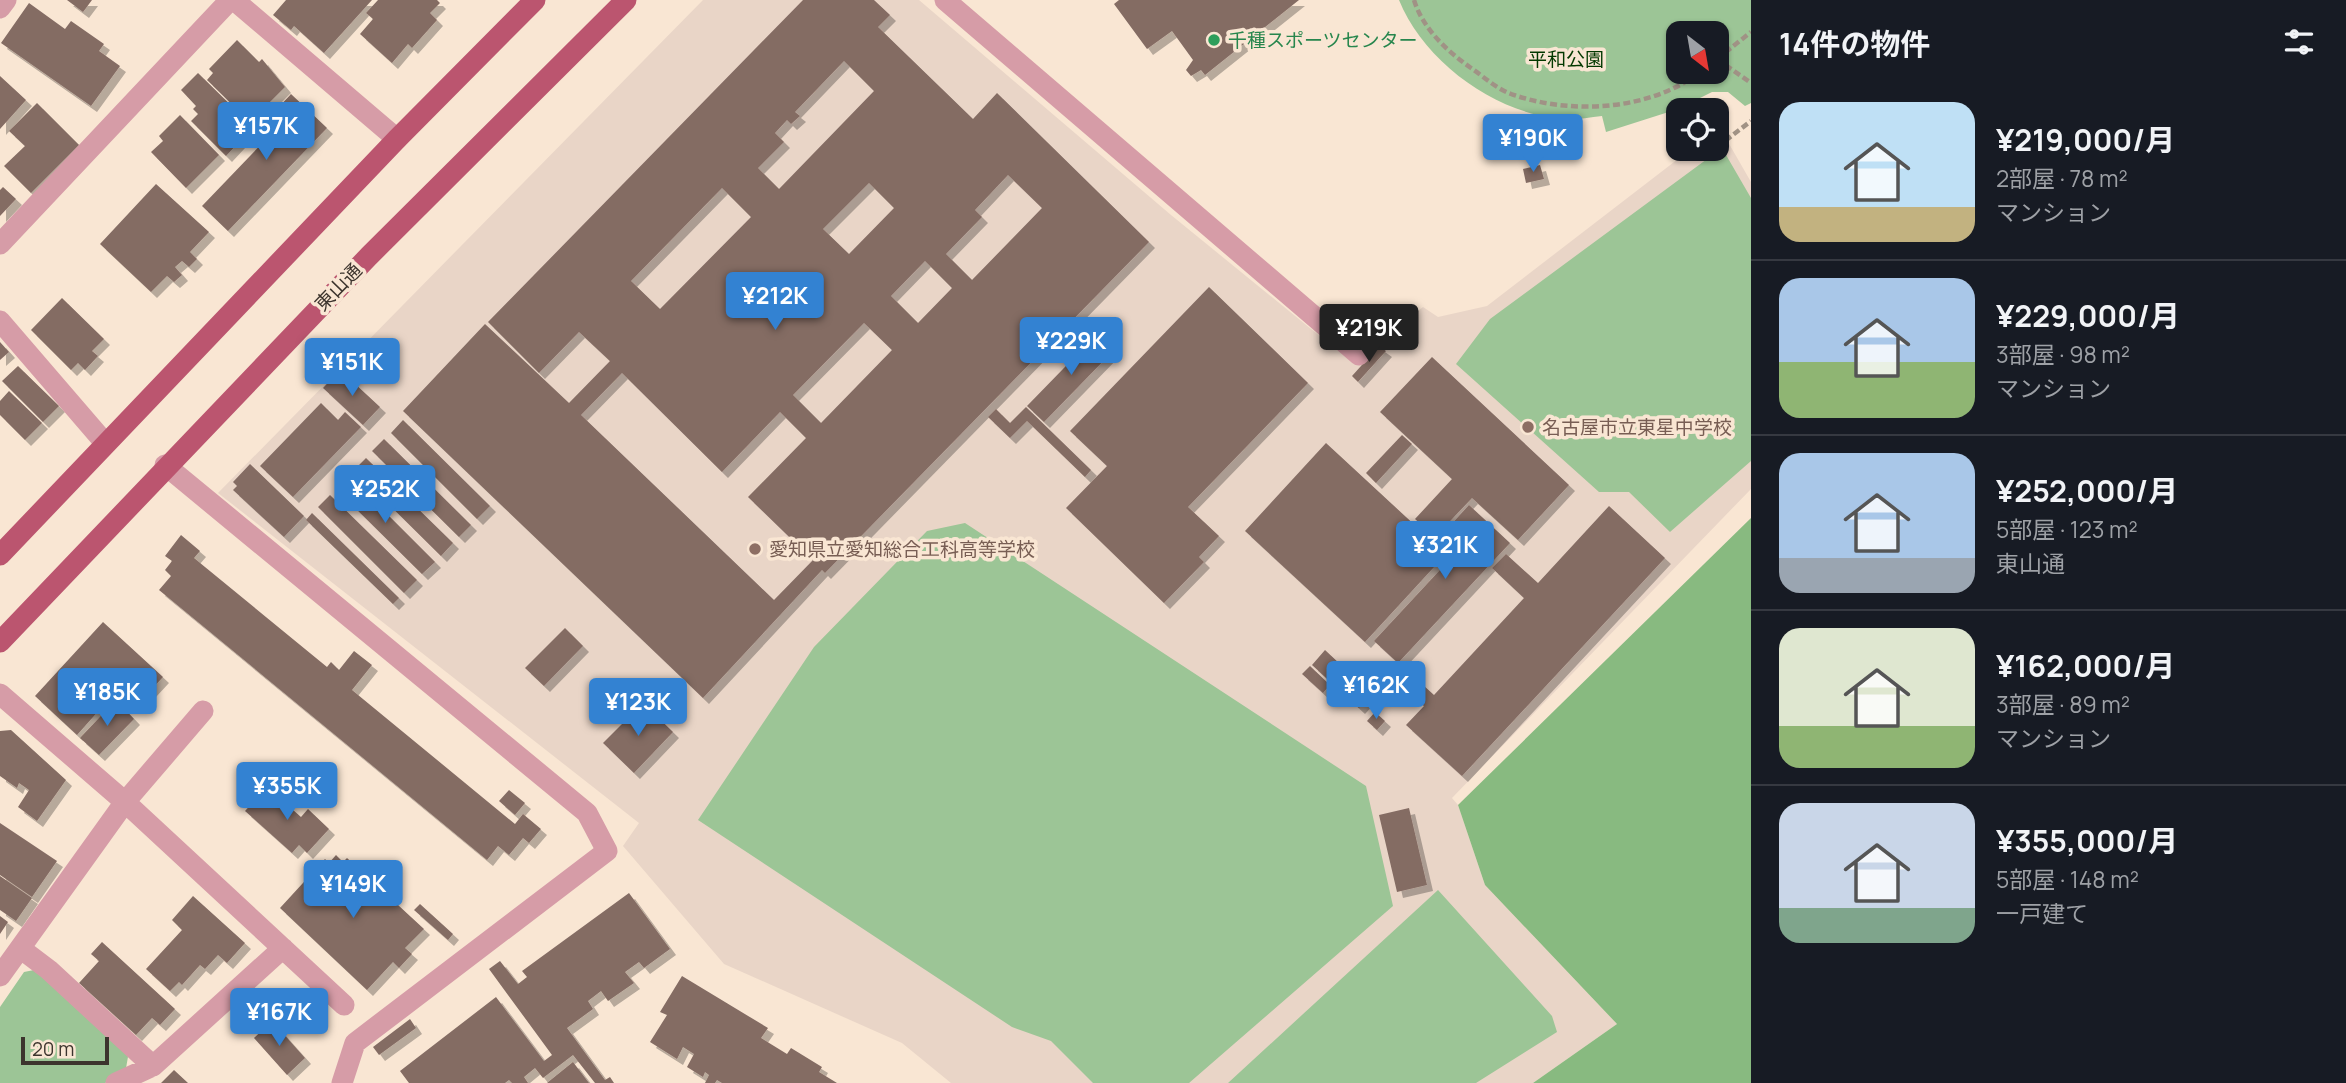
<!DOCTYPE html>
<html lang="ja">
<meta charset="utf-8">
<style>
:root{--surface:#171b24;--page:#20242c;--text:#f1f3f6;--muted:#9ea1a6;--line:#363941;--accent:#3382d2}
body{margin:0;font-family:Manrope,"Noto Sans JP",sans-serif;background:var(--page);color:var(--text);height:100vh;display:flex;flex-direction:column;font-size:26px;white-space:nowrap}
*{box-sizing:border-box;margin:0}
p{font-size:23px;color:var(--muted)}
.icon{flex:none;width:38px;height:38px;fill:none;stroke:currentColor;stroke-width:2;stroke-linecap:round;stroke-linejoin:round}
.map{position:relative;flex:1;overflow:hidden}
.sheet{display:flex;flex-direction:column;background:var(--surface);width:595px}
.sheet>*{flex:none}
.needle{width:46px;rotate:149deg}
.controls{position:absolute;left:1666px;top:21px;display:grid;gap:14px}
.controls a{display:grid;place-items:center;width:63px;height:63px;border-radius:14px;background:var(--surface);box-shadow:0 2px 5px #0004;font-size:35px}
.scale{position:absolute;left:21px;bottom:18px;width:88px;box-sizing:border-box;padding-left:7px;border:4px solid #3c342d;border-top:0;font-size:19px;line-height:24px;white-space:nowrap;color:#3c342d;-webkit-text-stroke:5px #f9e6d3;paint-order:stroke}
.price{position:absolute;translate:-50% -60px;padding:0 16px;border-radius:7px;background:var(--accent);color:#fff;font-size:23px;line-height:46px;filter:drop-shadow(0 2px 4px #0008)}
.price::after{content:'';position:absolute;left:50%;top:42px;width:21px;height:16px;margin-left:-10px;background:inherit;clip-path:polygon(0 0,100% 0,50% 100%)}
.price.selected{background:#222;color:#fff}
ul{padding:0;list-style:none}
li{display:flex;align-items:center;gap:21px;height:175px;padding:0 28px}
li+li{border-top:2px solid var(--line)}
li span{display:grid;place-items:center;flex:none;width:196px;height:140px;border-radius:21px;color:#555}
li>.icon{margin-inline-start:auto}
span .icon{width:84px;height:84px;fill:#fffc;stroke-width:1}
li b{font-size:30px}
h2{display:flex;justify-content:space-between;align-items:center;height:84px;padding:0 28px;font-size:30px}
main{display:flex;flex:1;min-height:0}
.map>svg:first-child{display:block}
.education{fill:#e9d5c7}
.green{fill:#9cc596;fill-rule:evenodd}
.forest{fill:#88ba80}
.building{fill:#846c64;fill-rule:evenodd;filter:url(#shadow)}
.lines{fill:none;stroke-linecap:round;stroke-linejoin:round}
.path{stroke:#a09285;stroke-width:4.5;stroke-dasharray:7 3.5;stroke-linecap:butt}
.minor{stroke:#d69ca7;stroke-width:21}
.major{stroke:#bb556f;stroke-width:21}
.leisure-dot{fill:#2e9e5b;stroke:#f9e6d3;stroke-width:2.5}
.education-dot{fill:#8d6e63;stroke:#f9e6d3;stroke-width:2.5}
.labels{text-anchor:middle;stroke-width:7;stroke-linejoin:round;paint-order:stroke}
.leisure-label{font-size:19px;fill:#27864d;stroke:#f9e6d3;text-anchor:start}
.park-label{font-size:19px;fill:#033900;stroke:#f9e6d3}
.street-label{font-size:19px;fill:#3c342d;stroke:#f9e6d3}
.education-label{font-size:19px;fill:#785e54;stroke:#f9e6d3;text-anchor:start}
</style>
<main>
<div class="map">
<svg width="1751" height="1083" viewBox="0 0 1751 1083">
<defs>
<filter id="shadow"><feDropShadow dx="6" dy="6" stdDeviation="0" flood-color="#0004"/></filter>
</defs>
<rect width="100%" height="100%" fill="#f9e6d3"/>
<path class="education" d="M703 0H919L1171 215 1354 364 1423 307 1438 317 1487 306 1691 149H1717V135H1724L1751 182V489L1452 798 1458 805 1485 885 1617 1024 1533 1083H951L902 1043 724 964 623 846 639 823 218 493Z"/>
<path class="green" d="M1399 0H1751V103L1745 106 1728 92H1712L1678 109 1606 132 1602 116C1586 118 1569 121 1553 118 1489 109 1423 59 1399 0ZM1717 33V72H1678V33Z
M1722 148 1751 198V461L1670 532 1629 492H1599L1456 364 1490 319Z
M965 523 1366 786 1393 906 1189 1083H1093L1051 1041 1012 1027 698 820 814 647 927 531Z
M1438 890 1552 1016 1557 1032 1476 1083H1228Z
M39 969 129 1051 125 1074 105 1083H0V1007L24 972Z"/>
<path class="forest" d="M1751 518V1083H1533L1617 1024 1485 885 1458 805Z"/>
<path class="building" d="M67 0H92L83 12Z
M286 0H372L324 53 294 26 291 30 273 15Z
M378 0H437L440 3 430 13 437 20 412 48 408 44 392 63 360 34 373 19 366 13Z
M803 0H874L890 15 878 27 973 119 997 93 1149 242 825 573 822 570 703 698 403 411 485 324 569 403 610 361 579 332 539 373 488 322ZM844 61 874 91 779 189 758 168 784 142 775 133 787 120 791 124 800 116 795 112ZM1008 175 1042 208 972 280 946 254 982 217 975 210ZM869 183 894 208 849 254 823 229ZM722 188 751 217 660 309 631 281ZM925 261 952 288 918 323 891 296ZM864 323 892 350 821 423 793 395ZM622 373 722 472 780 412 806 438 748 497 813 560 774 600 581 415Z
M1119 0H1299L1205 75 1201 70 1191 76 1186 70 1193 60 1172 31 1147 49 1114 4Z
M29 3 65 29 71 21 104 44 99 51 120 66 91 106 1 43Z
M237 40 259 62 262 59 285 87 250 122 207 80 213 73 209 69Z
M198 73 253 127 226 156 191 121 198 114 193 109 196 106 181 90Z
M0 76 26 100 0 129Z
M291 94 327 128 228 231 202 206 272 133 263 124Z
M37 103 79 145 31 193 4 166 25 146 9 131Z
M180 115 219 155 186 188 151 152 163 141 159 136Z
M1540 165 1544 179 1526 183 1523 169Z
M156 184 209 232 190 252 197 259 189 267 182 261 175 267 182 275 174 282 167 276 151 292 100 244Z
M3 187 16 199 0 216V190Z
M1209 287 1308 383 1188 507 1219 536 1199 557 1204 562 1164 603 1066 508 1107 466 1070 431Z
M62 298 104 339 92 351 98 356 85 370 78 363 71 370 31 330Z
M1098 333 1115 349 1044 422 1027 406Z
M0 342 9 352 0 360Z
M1379 346 1386 351 1358 382 1352 376Z
M1432 357 1569 485 1518 540 1472 498 1435 537 1415 519 1452 479 1380 412Z
M18 366 59 406 43 422 2 381Z
M340 370 380 407 363 425 323 388Z
M9 391 42 423 25 440 0 415V401Z
M321 403 338 420 345 412 361 427 293 497 260 466Z
M1026 407 1091 470 1085 477 1027 421 1010 438 988 417 996 409 1010 423Z
M403 420 490 506 477 519 391 433Z
M1402 435 1412 444 1376 483 1366 473Z
M384 439 471 525 459 537 372 451Z
M1326 443 1446 554 1365 642 1245 531Z
M366 458 453 543 441 556 354 470Z
M250 464 304 516 284 537 233 490 237 486 233 482Z
M349 476 435 562 422 574 336 489Z
M330 495 417 580 404 593 318 507Z
M1469 505 1510 543 1398 663 1374 641 1453 556 1436 541Z
M1609 506 1665 558 1462 776 1406 725 1424 706 1392 676 1402 666 1434 695 1524 598 1492 568 1506 554 1538 583Z
M312 513 399 598 393 604 306 520Z
M181 535 200 551 194 558 327 667 331 662 339 670 354 651 372 665 352 690 515 824 523 814 541 829 529 843 523 838 509 855 498 846 487 860 159 590 171 576 165 570 172 561 165 556Z
M103 622 163 677 136 706 118 689 77 735 35 696Z
M565 628 583 646 544 686 525 668Z
M1325 650 1372 694 1359 708 1312 665Z
M1310 666 1330 685 1323 693 1302 674Z
M116 700 134 719 99 755 80 738Z
M643 703 673 732 634 773 603 743Z
M1375 712 1385 721 1377 730 1367 721Z
M11 730 66 780 37 821 18 807 29 790 19 783 17 788 0 776V731Z
M267 787 301 817 308 809 329 829 307 853 299 845 292 853 245 811Z
M509 790 525 803 515 815 499 801Z
M1409 808 1427 885 1397 892 1379 815Z
M0 823 57 861 32 897 0 875Z
M336 855 343 862 347 858 424 929 405 948 412 954 399 968 393 962 367 990 280 908 325 859 329 863Z
M0 876 32 898 16 921 0 910Z
M629 893 670 949 644 968 639 962 625 972 634 983 608 1001 601 991 588 1001 593 1009 567 1028 605 1080 610 1077 614 1083H595L573 1055 543 1078 535 1068 524 1077 528 1083H512L509 1080 505 1083H409L400 1071 496 997 544 1061 552 1055 489 969 500 961 518 984 527 977 522 971Z
M193 896 245 943 227 963 218 955 205 969 200 965 182 985 179 982 170 991 146 969 182 930 172 920Z
M420 904 453 934 448 940 414 910Z
M0 916 8 922 0 934Z
M102 942 175 1009 160 1025 152 1018 136 1035 79 983 99 961 91 954Z
M682 976 768 1028 761 1038 787 1054 791 1048 822 1067 819 1072 837 1083H722L717 1080 715 1083H705L709 1075 705 1072 703 1077 687 1067 694 1054 683 1047 677 1059 650 1042 667 1015 660 1012Z
M410 1019 416 1028 379 1055 373 1047Z
M272 1021 305 1058 287 1075 254 1038Z
M573 1062 589 1083H547Z
M174 1070 188 1083H161Z"/>
<g class="lines">
<path class="path" d="M1414 0C1423 29 1447 51 1471 68 1484 77 1497 89 1511 94 1570 115 1650 111 1700 72
M1717 59 1751 32
M1717 59 1751 83
M1717 147 1751 121
M1699 156 1712 149"/>
<path class="minor" d="M234 0 397 139
M945 0 1359 355
M0 8 6 0
M0 244 230 0
M0 321 105 443
M165 465 587 813 607 851 355 1043 342 1083
M0 694 125 802 344 1005
M20 948 49 970 153 1066 116 1083
M0 976 125 802 203 711
M153 1066 283 948"/>
<path class="major" d="M0 555 397 139 535 0
M0 642 369 256 626 0"/>
</g>
<circle class="leisure-dot" cx="1214" cy="40" r="7"/>
<g class="education-dot">
<circle cx="1528" cy="427" r="7"/>
<circle cx="755" cy="549" r="7"/>
</g>
<g class="labels">
<g class="leisure-label">
<text x="1228" y="47">千種スポーツセンター</text>
</g>
<g class="park-label">
<text x="1566" y="66">平和公園</text>
</g>
<g class="street-label">
<text transform="translate(338 287) rotate(-46)" y="7">東山通</text>
</g>
<g class="education-label">
<text x="1542" y="434">名古屋市立東星中学校</text>
<text x="769" y="556">愛知県立愛知総合工科高等学校</text>
</g>
</g>
</svg>
<div class="controls">
<a><svg class="needle" viewBox="-14 -14 28 28"><path d="M0-13l5 13h-10z" fill="#e53935"/><path d="M0 13l5-13h-10z" fill="#9ea1a6"/></svg></a>
<a><svg class="icon" aria-label="locate" viewBox="0 0 24 24"><circle cx="12" cy="12" r="6"/><path d="M12 2v4M12 18v4M2 12h4M18 12h4"/></svg></a>
</div>
<div class="scale">20 m</div>
<b class="price" style="left:266px;top:162px">¥157K</b>
<b class="price" style="left:1533px;top:174px">¥190K</b>
<b class="price" style="left:775px;top:332px">¥212K</b>
<b class="price selected" style="left:1369px;top:364px">¥219K</b>
<b class="price" style="left:1071px;top:377px">¥229K</b>
<b class="price" style="left:352px;top:398px">¥151K</b>
<b class="price" style="left:385px;top:525px">¥252K</b>
<b class="price" style="left:1445px;top:581px">¥321K</b>
<b class="price" style="left:1376px;top:721px">¥162K</b>
<b class="price" style="left:107px;top:728px">¥185K</b>
<b class="price" style="left:638px;top:738px">¥123K</b>
<b class="price" style="left:287px;top:822px">¥355K</b>
<b class="price" style="left:353px;top:920px">¥149K</b>
<b class="price" style="left:279px;top:1048px">¥167K</b>
</div>
<section class="sheet">
<h2>14件の物件<svg class="icon" aria-label="filters" viewBox="0 0 24 24"><path d="M4 7h16M4 17h16"/><circle cx="9" cy="7" r="2"/><circle cx="15" cy="17" r="2"/></svg></h2>
<ul>
<li><span style="background:linear-gradient(#bfe0f5 75%,#c2b280 0)"><svg class="icon" aria-label="home" viewBox="0 0 24 24"><path d="M3 11l9-7 9 7M6 9v11h12V9"/></svg></span><div><b>¥219,000/月</b><p>2部屋 · 78 m²</p><p>マンション</p></div></li>
<li><span style="background:linear-gradient(#a9c7e8 60%,#8fb573 0)"><svg class="icon" aria-label="home" viewBox="0 0 24 24"><path d="M3 11l9-7 9 7M6 9v11h12V9"/></svg></span><div><b>¥229,000/月</b><p>3部屋 · 98 m²</p><p>マンション</p></div></li>
<li><span style="background:linear-gradient(#a9c7e8 75%,#9aa5b1 0)"><svg class="icon" aria-label="home" viewBox="0 0 24 24"><path d="M3 11l9-7 9 7M6 9v11h12V9"/></svg></span><div><b>¥252,000/月</b><p>5部屋 · 123 m²</p><p>東山通</p></div></li>
<li><span style="background:linear-gradient(#dfe7d0 70%,#8fb573 0)"><svg class="icon" aria-label="home" viewBox="0 0 24 24"><path d="M3 11l9-7 9 7M6 9v11h12V9"/></svg></span><div><b>¥162,000/月</b><p>3部屋 · 89 m²</p><p>マンション</p></div></li>
<li><span style="background:linear-gradient(#c9d6e8 75%,#7fa58c 0)"><svg class="icon" aria-label="home" viewBox="0 0 24 24"><path d="M3 11l9-7 9 7M6 9v11h12V9"/></svg></span><div><b>¥355,000/月</b><p>5部屋 · 148 m²</p><p>一戸建て</p></div></li>
</ul>
</section>
</main>
